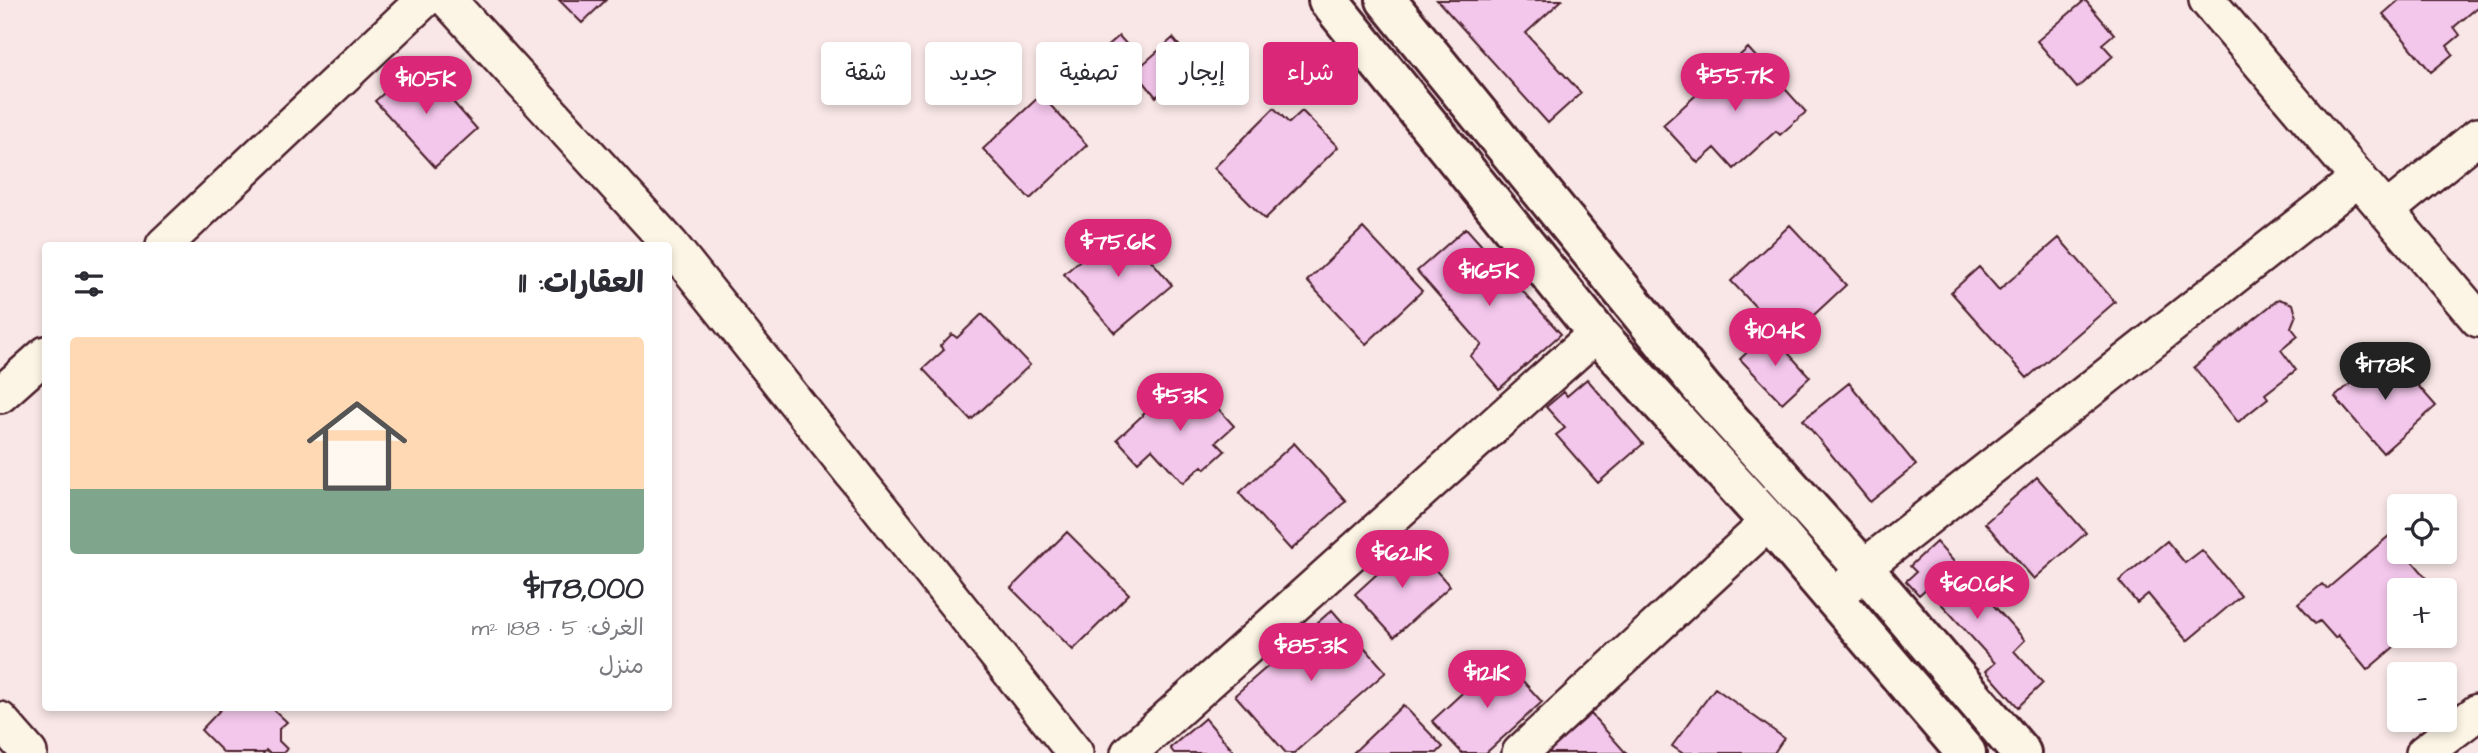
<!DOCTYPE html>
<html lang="ar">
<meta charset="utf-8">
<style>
:root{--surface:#fff;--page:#f2f2f3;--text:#2b2b33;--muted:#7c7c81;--accent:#db2777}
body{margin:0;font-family:"Architects Daughter","Playpen Sans Arabic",sans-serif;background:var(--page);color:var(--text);direction:rtl;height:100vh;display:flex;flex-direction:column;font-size:26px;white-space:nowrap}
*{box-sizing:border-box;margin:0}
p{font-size:23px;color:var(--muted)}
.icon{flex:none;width:38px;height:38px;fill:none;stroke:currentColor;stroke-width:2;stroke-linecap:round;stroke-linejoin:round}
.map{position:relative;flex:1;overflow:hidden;direction:ltr}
.drawer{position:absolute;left:42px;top:242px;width:630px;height:469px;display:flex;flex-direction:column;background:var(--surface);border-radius:7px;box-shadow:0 4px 10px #0003;direction:rtl}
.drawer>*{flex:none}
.guide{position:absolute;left:693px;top:42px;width:665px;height:63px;direction:rtl;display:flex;gap:14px}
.fabs{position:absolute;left:2387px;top:494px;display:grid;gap:14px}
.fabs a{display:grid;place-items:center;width:70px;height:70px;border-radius:7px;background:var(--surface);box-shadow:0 4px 10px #0003;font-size:35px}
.price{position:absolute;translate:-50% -60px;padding:0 16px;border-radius:24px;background:var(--accent);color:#fff;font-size:23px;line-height:46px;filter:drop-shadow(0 2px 4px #0008)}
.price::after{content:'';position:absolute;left:50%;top:42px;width:21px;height:16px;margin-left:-10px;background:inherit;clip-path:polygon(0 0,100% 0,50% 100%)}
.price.active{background:#222;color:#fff}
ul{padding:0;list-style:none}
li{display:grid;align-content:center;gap:14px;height:371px;padding:0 28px}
li span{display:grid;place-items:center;height:217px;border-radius:7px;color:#555}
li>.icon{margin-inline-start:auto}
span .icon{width:126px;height:126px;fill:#fffc;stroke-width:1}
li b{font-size:30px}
h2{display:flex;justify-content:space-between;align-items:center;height:84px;padding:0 28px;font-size:30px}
.tag{padding:0 24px;border-radius:7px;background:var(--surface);box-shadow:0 4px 10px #0003;font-size:24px;line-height:63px}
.tag.active{background:var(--accent);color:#fff}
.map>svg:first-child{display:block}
.building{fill:#f3c6eb;stroke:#4a1f2b;stroke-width:2}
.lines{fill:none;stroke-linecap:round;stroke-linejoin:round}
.minor-casing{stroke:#4a1f2b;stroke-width:40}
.tertiary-casing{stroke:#4a1f2b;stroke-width:44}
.minor{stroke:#fcf5e5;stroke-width:35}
.tertiary{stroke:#fcf5e5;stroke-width:38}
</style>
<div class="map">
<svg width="2478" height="753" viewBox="0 0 2478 753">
<rect width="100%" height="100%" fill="#f9e7e7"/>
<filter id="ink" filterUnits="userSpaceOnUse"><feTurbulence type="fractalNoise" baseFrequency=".0143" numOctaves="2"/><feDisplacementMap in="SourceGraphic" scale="14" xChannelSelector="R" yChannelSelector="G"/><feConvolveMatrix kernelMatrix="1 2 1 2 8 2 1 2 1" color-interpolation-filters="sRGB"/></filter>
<g filter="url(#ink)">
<path class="building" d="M559 0H606L582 23Z
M1437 0H1562L1526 33 1581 93 1548 123Z
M2085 0 2114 34 2102 44 2113 56 2077 88 2037 41Z
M2399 0H2478V7L2454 27 2460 35 2447 46 2453 54 2431 72 2383 14Z
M1119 36 1140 59 1117 80 1096 56Z
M1173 38 1194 64 1156 97 1135 71Z
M1748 48 1806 112 1780 135 1776 131 1734 169 1715 148 1698 163 1663 125Z
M410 70 421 82 429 75 477 129 435 167 375 101Z
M1041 95 1087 145 1030 199 983 149Z
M1274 108 1289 123 1302 111 1338 147 1265 219 1214 168Z
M1121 225 1172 285 1115 333 1064 274Z
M1790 225 1846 285 1787 340 1731 281Z
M1363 228 1422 291 1366 344 1307 281Z
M1466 228 1561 334 1499 389 1470 356 1482 345 1417 271Z
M2059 238 2115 302 2027 378 1951 292 1979 267 1999 290Z
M2279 299 2293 304 2296 315 2291 327 2298 336 2281 350 2296 370 2265 394 2268 398 2238 422 2194 367Z
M982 314 1030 365 971 420 923 369 944 350 940 346 952 334 957 338Z
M1769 332 1810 377 1782 403 1740 359Z
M2391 355 2436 406 2383 453 2335 397 2353 381 2348 376 2361 364 2370 374Z
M1587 379 1643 444 1598 483 1556 435 1565 428 1546 407 1564 392 1567 396Z
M1195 383 1234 426 1216 442 1225 451 1205 469 1202 466 1183 483 1152 449 1138 462 1117 439 1161 398 1168 406Z
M1849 383 1916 465 1870 502 1803 420Z
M1294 443 1346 501 1291 550 1239 493Z
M2037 477 2086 533 2034 579 1985 523Z
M1067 532 1129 594 1073 650 1011 588Z
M2390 535 2399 546V551H2404L2437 590H2399V635H2408L2367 670 2338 635 2335 638 2320 621 2315 624 2298 604 2322 584 2327 589Z
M2167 541 2185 563 2202 550 2241 596 2187 641 2148 594 2137 603 2119 581Z
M1936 542 2025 640 2014 651 2043 683 2018 707 1986 671 1995 663 1927 588 1919 595 1906 581 1916 572 1910 566Z
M1411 543 1450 586 1394 637 1355 594Z
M1332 610 1386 672 1294 753H1286L1235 695Z
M1501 657 1542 702 1486 753H1462L1432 721Z
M1715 688 1784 738 1774 753H1682L1672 746Z
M1403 705 1443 747 1437 753H1353Z
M223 707H271L287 722 279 729V741L287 749 283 753H269L266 750 264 753H224L201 730Z
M1591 714 1626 753H1546Z
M1205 718 1235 753H1174L1170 748Z"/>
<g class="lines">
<defs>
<path id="minor" d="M448 0 670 244 1075 753
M2207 0 2478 319
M2386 211 2478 136
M164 245 424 0
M0 395 46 354
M1835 601 1863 568 2359 178
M0 720 29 753
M1129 753 1597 333
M1520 753 1769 522
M2424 753 2478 712"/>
<path id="tertiary" d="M1328 0 1597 333 1769 522 1966 753
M1386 0 1703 390 1863 568 2021 753"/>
</defs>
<use href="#minor" class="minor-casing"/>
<use href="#tertiary" class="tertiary-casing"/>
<use href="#minor" class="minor"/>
<use href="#tertiary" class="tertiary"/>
</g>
</g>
</svg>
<div class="fabs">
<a><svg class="icon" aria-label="locate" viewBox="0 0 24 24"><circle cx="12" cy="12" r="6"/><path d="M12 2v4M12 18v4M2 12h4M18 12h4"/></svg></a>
<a>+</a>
<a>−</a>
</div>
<b class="price" style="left:1735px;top:113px">$55.7K</b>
<b class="price" style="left:426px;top:116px">$105K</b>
<b class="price" style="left:1118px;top:279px">$75.6K</b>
<b class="price" style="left:1489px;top:308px">$165K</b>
<b class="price" style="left:1775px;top:368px">$104K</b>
<b class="price active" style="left:2385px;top:402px">$178K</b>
<b class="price" style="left:1180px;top:433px">$53K</b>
<b class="price" style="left:1402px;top:590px">$62.1K</b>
<b class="price" style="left:1977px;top:621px">$60.6K</b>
<b class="price" style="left:1311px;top:683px">$85.3K</b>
<b class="price" style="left:1487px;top:710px">$121K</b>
<div class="guide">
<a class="tag active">شراء</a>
<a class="tag">إيجار</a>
<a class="tag">تصفية</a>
<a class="tag">جديد</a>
<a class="tag">شقة</a>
</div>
<section class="drawer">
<h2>العقارات: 11<svg class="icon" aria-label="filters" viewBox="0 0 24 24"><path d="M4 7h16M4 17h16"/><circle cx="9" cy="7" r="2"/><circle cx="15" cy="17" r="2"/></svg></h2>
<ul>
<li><span style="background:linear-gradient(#ffd9b3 70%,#7fa58c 0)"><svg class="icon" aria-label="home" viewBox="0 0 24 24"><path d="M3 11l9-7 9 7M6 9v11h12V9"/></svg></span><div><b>$178,000</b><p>الغرف: 5 · 188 m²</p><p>منزل</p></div></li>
</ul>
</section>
</div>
